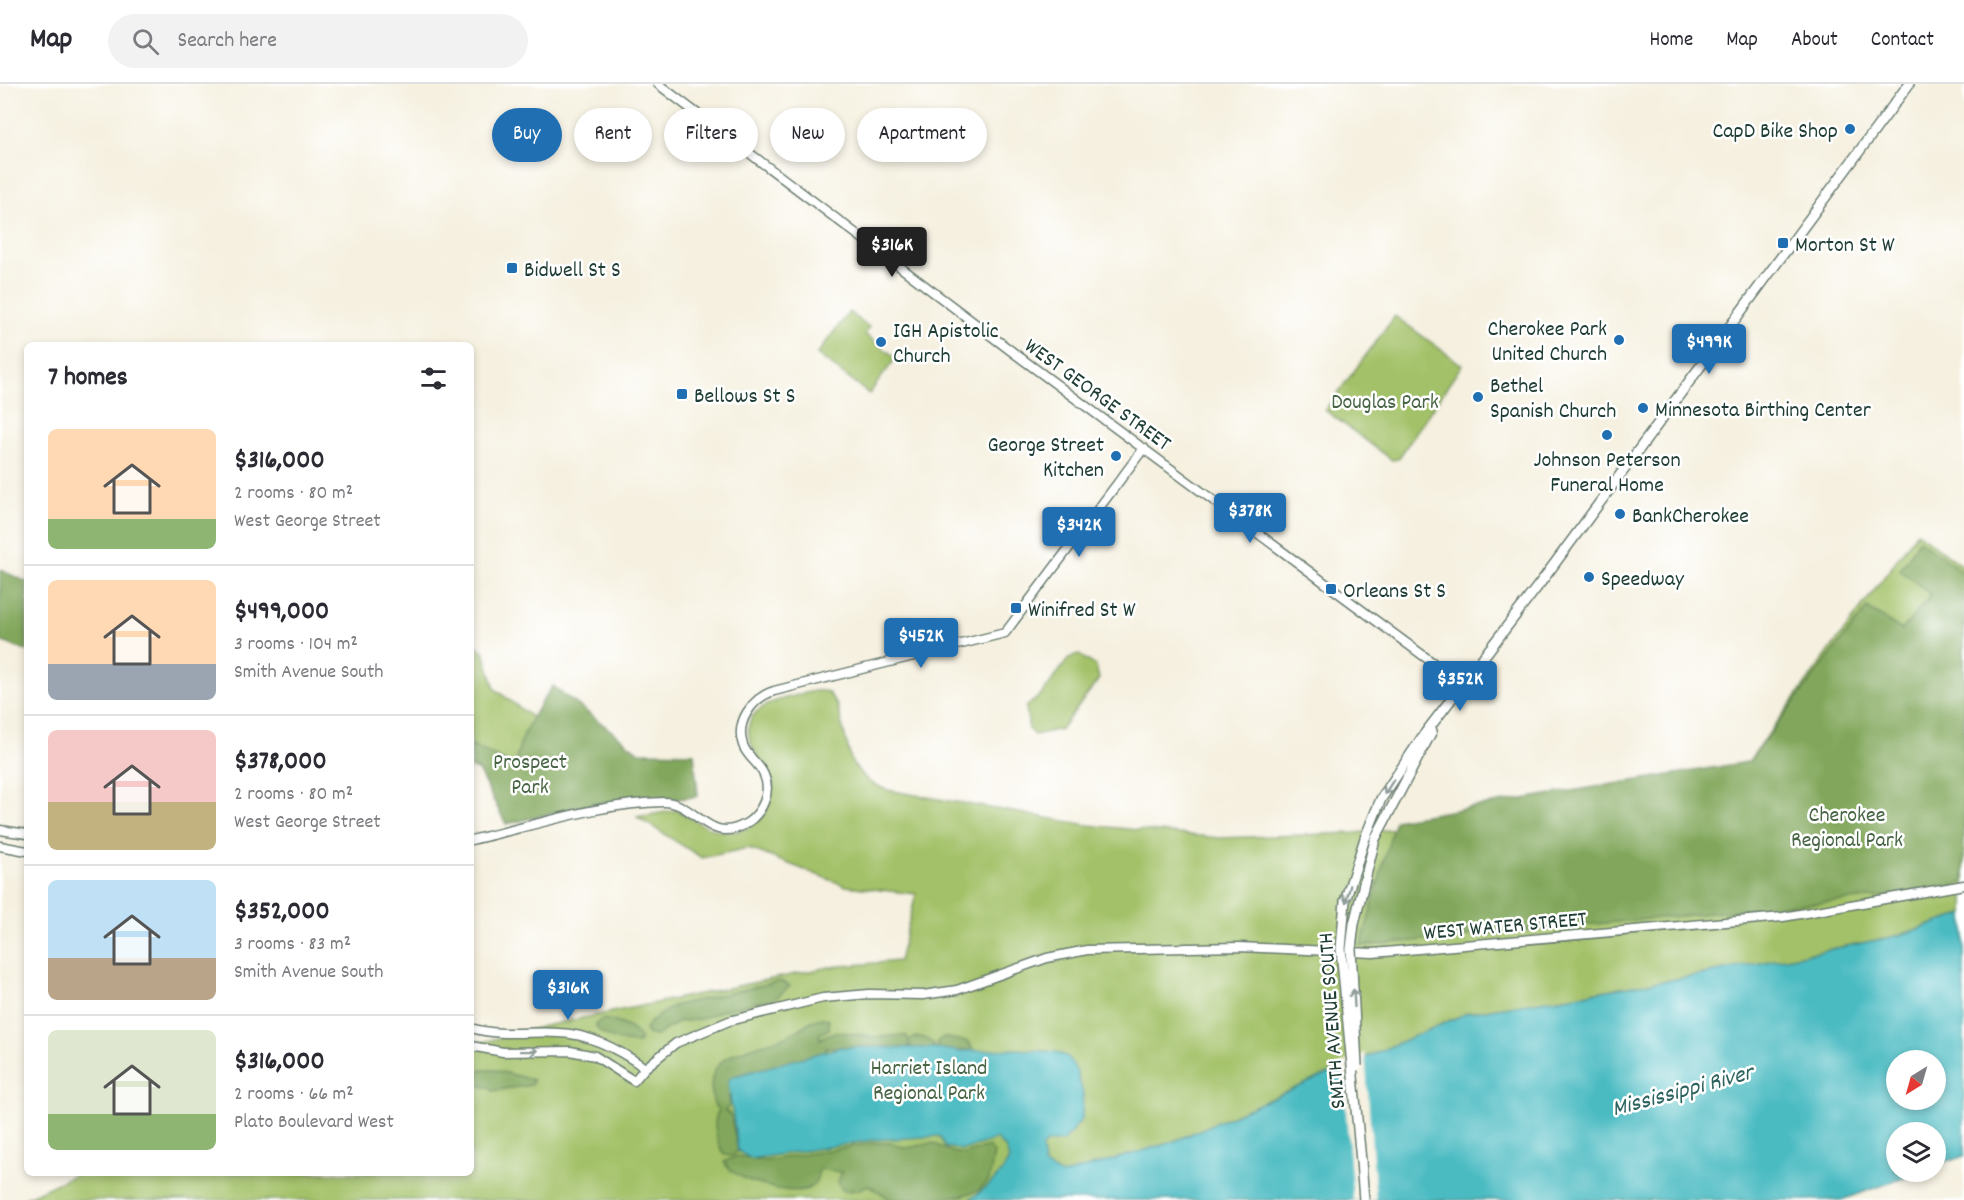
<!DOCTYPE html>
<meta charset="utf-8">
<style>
:root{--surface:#fff;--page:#f2f2f3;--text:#2b2b33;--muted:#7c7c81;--line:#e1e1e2;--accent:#1f6fb2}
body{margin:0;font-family:Dekko,sans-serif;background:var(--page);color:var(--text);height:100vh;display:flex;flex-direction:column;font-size:22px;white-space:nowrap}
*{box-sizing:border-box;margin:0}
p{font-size:20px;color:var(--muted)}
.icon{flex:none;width:33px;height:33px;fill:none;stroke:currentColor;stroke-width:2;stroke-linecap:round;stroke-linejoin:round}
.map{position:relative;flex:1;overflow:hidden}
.details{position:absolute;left:24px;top:258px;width:450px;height:834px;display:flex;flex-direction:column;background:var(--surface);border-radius:9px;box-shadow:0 3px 9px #0003}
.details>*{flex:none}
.banner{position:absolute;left:492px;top:24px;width:570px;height:54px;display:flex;gap:12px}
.needle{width:39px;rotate:217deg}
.tools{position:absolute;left:1886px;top:966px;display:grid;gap:12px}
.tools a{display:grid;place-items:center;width:60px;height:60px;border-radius:50%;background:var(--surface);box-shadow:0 3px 9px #0003;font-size:30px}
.price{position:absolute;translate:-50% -51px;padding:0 14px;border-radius:6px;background:var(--accent);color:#fff;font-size:20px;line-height:39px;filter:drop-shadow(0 2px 3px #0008)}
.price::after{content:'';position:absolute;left:50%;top:36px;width:18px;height:14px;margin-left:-9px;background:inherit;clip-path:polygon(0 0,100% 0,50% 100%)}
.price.selected{background:#222;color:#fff}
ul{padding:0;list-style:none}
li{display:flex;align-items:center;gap:18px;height:150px;padding:0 24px}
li+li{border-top:2px solid var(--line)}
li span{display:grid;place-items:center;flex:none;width:168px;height:120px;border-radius:9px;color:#555}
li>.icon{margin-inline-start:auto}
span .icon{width:72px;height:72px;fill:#fffc;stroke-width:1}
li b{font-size:26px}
h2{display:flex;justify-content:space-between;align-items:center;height:72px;padding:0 24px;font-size:26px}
.chip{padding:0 21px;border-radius:27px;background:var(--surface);box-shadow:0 3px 9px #0003;font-size:21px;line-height:54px}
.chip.selected{background:var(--accent);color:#fff}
header{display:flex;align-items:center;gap:36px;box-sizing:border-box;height:84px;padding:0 30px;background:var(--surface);border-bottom:2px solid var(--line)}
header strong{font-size:28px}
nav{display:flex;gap:33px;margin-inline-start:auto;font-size:21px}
.search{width:420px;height:54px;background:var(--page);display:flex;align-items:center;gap:15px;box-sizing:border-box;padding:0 21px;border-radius:33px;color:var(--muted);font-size:22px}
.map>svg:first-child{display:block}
.green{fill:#a3c168;stroke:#617f4e;stroke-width:1.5}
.forest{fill:#82a75c;stroke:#507248;stroke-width:1.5}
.water{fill:#4cbbc2;stroke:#367c7b;stroke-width:1.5;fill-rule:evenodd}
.pier{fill:#f5f0df}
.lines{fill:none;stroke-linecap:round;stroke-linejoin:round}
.tertiary-casing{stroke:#6a7c70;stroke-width:11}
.secondary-casing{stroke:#6a7c70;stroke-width:12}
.tertiary{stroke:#fff;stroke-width:8}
.secondary{stroke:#fff;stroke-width:9}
.secondary-bridge-casing{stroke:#6a7c70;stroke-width:12;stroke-linecap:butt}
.secondary-bridge{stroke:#fff;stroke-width:9}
.oneway{stroke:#8f9e9a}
.poi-dot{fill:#1f6fb2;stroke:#fff;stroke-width:2}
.labels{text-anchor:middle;stroke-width:5;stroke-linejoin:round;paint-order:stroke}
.poi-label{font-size:22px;fill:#1f3d34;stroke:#fff;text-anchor:start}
.street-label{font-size:22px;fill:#1f3d34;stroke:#fff}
.park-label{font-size:22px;fill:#476544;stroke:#fff}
.water-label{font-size:24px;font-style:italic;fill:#2c635f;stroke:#fff}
</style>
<header>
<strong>Map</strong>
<div class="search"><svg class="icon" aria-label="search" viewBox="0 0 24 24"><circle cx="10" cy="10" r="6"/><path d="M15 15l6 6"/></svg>Search here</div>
<nav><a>Home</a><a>Map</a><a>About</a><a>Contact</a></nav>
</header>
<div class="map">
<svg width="1964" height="1116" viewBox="0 0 1964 1116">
<rect width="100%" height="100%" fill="#fff"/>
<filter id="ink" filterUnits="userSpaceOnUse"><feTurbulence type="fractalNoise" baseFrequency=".0167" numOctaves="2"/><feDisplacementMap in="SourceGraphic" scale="12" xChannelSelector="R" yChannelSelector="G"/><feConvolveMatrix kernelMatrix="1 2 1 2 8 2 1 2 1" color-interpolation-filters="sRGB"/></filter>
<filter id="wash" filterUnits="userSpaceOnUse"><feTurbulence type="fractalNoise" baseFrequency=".008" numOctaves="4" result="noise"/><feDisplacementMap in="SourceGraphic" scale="24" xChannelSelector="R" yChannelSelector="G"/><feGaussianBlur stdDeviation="1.35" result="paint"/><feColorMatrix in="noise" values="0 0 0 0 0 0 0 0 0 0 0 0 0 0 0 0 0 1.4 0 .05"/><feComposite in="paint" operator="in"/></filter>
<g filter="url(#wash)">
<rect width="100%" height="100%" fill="#f5f0df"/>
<path class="green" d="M849 228 869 243 865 250 896 274 869 310 817 270Z
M1395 232 1462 281 1398 375 1392 376 1325 326Z
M1917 448 1964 483V830L1897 852 1700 891 1467 929 1172 1058 1062 1091 994 1097 969 1116H22L78 1089H471V961L549 941 829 883 899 877 916 810 846 802 748 764 702 774 637 733 677 726C704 744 739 762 765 730 770 723 771 707 773 698 749 661 727 629 786 614 799 611 815 604 828 608L837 621 852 679 869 698 887 706 1088 741 1219 754 1355 749 1460 739 1748 678Z
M471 558 484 568 495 605 640 716 591 721 506 740 478 686 471 684Z
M1078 570 1096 582 1099 595 1061 645 1034 651 1029 646 1026 623 1042 610 1069 574Z"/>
<path class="forest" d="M1919 456 1964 489V798L1934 808 1361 862 1395 736 1748 678 1867 524 1902 546 1931 511 1900 486Z
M0 486 27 498V567L0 557Z
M553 602 639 668 694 669 698 712C663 719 627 715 592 720 563 725 534 734 506 740L478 686 471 684V661L515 682C520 651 534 628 553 602Z
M780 897 790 902 772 917 758 918 720 927 701 935 678 938 656 952 648 950 645 946 651 937 673 922Z
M823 934 829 935V945L819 950 820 955C834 943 855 950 869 952 881 955 894 950 907 952L909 957C916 950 928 953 934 961L935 967 913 965 909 960 907 966 826 963 827 970 732 1009 729 1012 730 1022 725 1026 731 1032 738 1067 732 1072 725 1071C717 1060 711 1038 719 1026 713 1022 713 1017 712 1010 710 998 712 988 720 979 738 962 777 960 798 946 809 939 809 936 823 934Z
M602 935C614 936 634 943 640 954L638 959C623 959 602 954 595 941Z
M943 953 968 958 974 966 938 967 937 958Z
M471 986H495L533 996 531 1001 493 1007 488 1003 471 1001Z
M872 1059H891L907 1064 933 1059 952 1068 963 1070 989 1063 994 1069 989 1096 979 1106 961 1112 892 1116 868 1101 858 1106 843 1107 838 1098 842 1088 820 1085C816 1093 818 1099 809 1104 792 1113 733 1097 724 1078L737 1072 765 1077Z"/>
<path class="water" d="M1964 830V1072L1935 1082V1048H1896V1088H1920L1842 1116H969C984 1105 1002 1093 1009 1075L1006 1065 996 1055 963 1066 945 1063 940 1052 873 1056 751 1075 738 1067 728 998 731 993 841 963 935 964 959 967 1015 965 1056 968 1068 973 1076 986 1083 1009 1082 1035 1064 1057 1046 1059 1042 1063 1044 1081 1062 1091 1172 1058 1467 929 1700 891 1897 852ZM1896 976H1935V1016H1896Z"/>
<path class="pier" d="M1365 969 1376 1116H1353L1342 979Z"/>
</g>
<g filter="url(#ink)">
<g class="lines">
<defs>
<path id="tertiary" d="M658 0 1014 269 1463 601
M0 746 27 750
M471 756C534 742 599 719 664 718 696 718 709 763 747 739 762 729 772 708 764 691 760 680 747 673 743 661 735 638 752 614 774 607L1005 549 1144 364
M0 762 27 767
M471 944C501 953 529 947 559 949 591 950 620 966 645 984
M471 962 503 968 570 967 595 972 634 997 645 984 676 959 729 937 823 914 869 910 923 911 957 906 1047 874 1087 866 1239 863 1373 869 1783 833 1964 801"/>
<path id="secondary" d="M1365 754 1381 715 1423 652 1544 494 1909 0
M1354 840 1375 755 1432 647
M1361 1077 1364 1116"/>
</defs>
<use href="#tertiary" class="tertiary-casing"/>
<use href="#secondary" class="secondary-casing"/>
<use href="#tertiary" class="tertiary"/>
<use href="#secondary" class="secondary"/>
<defs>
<path id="secondary-bridge" d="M1354 840 1351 865 1357 982
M1361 1077 1341 865 1345 817 1365 754"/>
</defs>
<use href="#secondary-bridge" class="secondary-bridge-casing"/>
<use href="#secondary-bridge" class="secondary-bridge"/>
</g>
<defs><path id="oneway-shaft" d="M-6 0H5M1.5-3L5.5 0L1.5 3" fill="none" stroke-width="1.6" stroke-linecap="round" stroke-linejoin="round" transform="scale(1.5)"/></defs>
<g class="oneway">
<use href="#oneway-shaft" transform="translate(1389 703) rotate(122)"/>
<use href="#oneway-shaft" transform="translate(1348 810) rotate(105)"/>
<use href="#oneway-shaft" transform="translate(1354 914) rotate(-93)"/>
<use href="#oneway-shaft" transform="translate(529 967) rotate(-1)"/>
</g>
</g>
<g class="poi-dot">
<circle cx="1850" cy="45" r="6"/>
<rect x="1777" y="153" width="12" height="12" rx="3"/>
<rect x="506" y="178" width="12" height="12" rx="3"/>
<circle cx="1619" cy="256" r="6"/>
<circle cx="881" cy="258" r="6"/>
<rect x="676" y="304" width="12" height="12" rx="3"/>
<circle cx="1478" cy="313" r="6"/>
<circle cx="1643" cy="324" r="6"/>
<circle cx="1607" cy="351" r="6"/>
<circle cx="1116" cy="372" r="6"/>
<circle cx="1620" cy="430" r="6"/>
<circle cx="1589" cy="493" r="6"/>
<rect x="1325" y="499" width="12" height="12" rx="3"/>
<rect x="1010" y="518" width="12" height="12" rx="3"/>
</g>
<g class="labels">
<g class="poi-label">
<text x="1838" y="53" text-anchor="end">CapD Bike Shop</text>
<text x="1795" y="167">Morton St W</text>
<text x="524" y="192">Bidwell St S</text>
<text x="1607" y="251" text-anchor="end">Cherokee Park<tspan x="1607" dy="25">United Church</tspan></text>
<text x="893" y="253">IGH Apistolic<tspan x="893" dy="25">Church</tspan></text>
<text x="1490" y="308">Bethel<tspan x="1490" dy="25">Spanish Church</tspan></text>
<text x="694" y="318">Bellows St S</text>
<text x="1655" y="332">Minnesota Birthing Center</text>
<text x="1104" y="367" text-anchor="end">George Street<tspan x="1104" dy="25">Kitchen</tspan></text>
<text x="1607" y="382" text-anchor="middle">Johnson Peterson<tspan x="1607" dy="25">Funeral Home</tspan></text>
<text x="1632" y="438">BankCherokee</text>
<text x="1601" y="501">Speedway</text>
<text x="1343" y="513">Orleans St S</text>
<text x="1028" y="532">Winifred St W</text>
</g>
<g class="street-label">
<text transform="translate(1099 309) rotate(36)" y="8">WEST GEORGE STREET</text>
<text transform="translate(1505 840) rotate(-5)" y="8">WEST WATER STREET</text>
<text transform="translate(1330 937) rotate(-94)" y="8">SMITH AVENUE SOUTH</text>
</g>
<g class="park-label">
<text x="1385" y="324">Douglas Park</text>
<text x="530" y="684">Prospect<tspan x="530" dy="25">Park</tspan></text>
<text x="1847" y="737">Cherokee<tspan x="1847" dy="25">Regional Park</tspan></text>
<text x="929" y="990">Harriet Island<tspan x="929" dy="25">Regional Park</tspan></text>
</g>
<g class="water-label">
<text transform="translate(1682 1005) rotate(-15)" y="8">Mississippi River</text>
</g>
</g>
</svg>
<div class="tools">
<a><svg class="needle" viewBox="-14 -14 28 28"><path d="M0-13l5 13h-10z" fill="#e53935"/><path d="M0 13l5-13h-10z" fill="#7c7c81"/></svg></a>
<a><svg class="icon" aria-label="layers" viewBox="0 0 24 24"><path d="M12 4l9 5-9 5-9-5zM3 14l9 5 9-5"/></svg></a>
</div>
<b class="price selected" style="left:892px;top:194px">$316K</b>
<b class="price" style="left:1709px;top:291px">$499K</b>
<b class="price" style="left:1250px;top:460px">$378K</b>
<b class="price" style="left:1079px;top:474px">$342K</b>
<b class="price" style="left:921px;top:585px">$452K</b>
<b class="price" style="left:1460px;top:628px">$352K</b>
<b class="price" style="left:568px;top:937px">$316K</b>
<div class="banner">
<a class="chip selected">Buy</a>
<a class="chip">Rent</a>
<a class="chip">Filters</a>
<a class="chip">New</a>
<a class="chip">Apartment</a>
</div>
<section class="details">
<h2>7 homes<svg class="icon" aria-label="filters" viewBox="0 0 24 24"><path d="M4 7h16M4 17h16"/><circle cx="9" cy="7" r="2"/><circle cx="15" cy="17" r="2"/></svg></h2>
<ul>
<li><span style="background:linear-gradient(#ffd9b3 75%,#8fb573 0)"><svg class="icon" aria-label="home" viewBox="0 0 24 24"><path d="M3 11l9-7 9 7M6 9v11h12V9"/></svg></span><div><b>$316,000</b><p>2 rooms · 80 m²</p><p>West George Street</p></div></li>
<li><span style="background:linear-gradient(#ffd9b3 70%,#9aa5b1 0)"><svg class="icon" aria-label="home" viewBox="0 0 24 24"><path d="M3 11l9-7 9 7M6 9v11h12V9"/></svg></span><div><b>$499,000</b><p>3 rooms · 104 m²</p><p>Smith Avenue South</p></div></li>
<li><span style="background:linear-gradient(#f6c9c9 60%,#c2b280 0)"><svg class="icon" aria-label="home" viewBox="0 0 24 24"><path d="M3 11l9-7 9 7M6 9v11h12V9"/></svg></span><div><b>$378,000</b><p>2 rooms · 80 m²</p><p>West George Street</p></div></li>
<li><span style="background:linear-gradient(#bfe0f5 65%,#b9a48a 0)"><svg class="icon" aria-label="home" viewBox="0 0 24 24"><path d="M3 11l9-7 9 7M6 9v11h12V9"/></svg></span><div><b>$352,000</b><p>3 rooms · 83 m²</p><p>Smith Avenue South</p></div></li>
<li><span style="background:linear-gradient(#dfe7d0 70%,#8fb573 0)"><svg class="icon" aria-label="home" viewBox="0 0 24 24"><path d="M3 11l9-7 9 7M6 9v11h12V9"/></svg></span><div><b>$316,000</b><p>2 rooms · 66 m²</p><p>Plato Boulevard West</p></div></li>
</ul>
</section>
</div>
